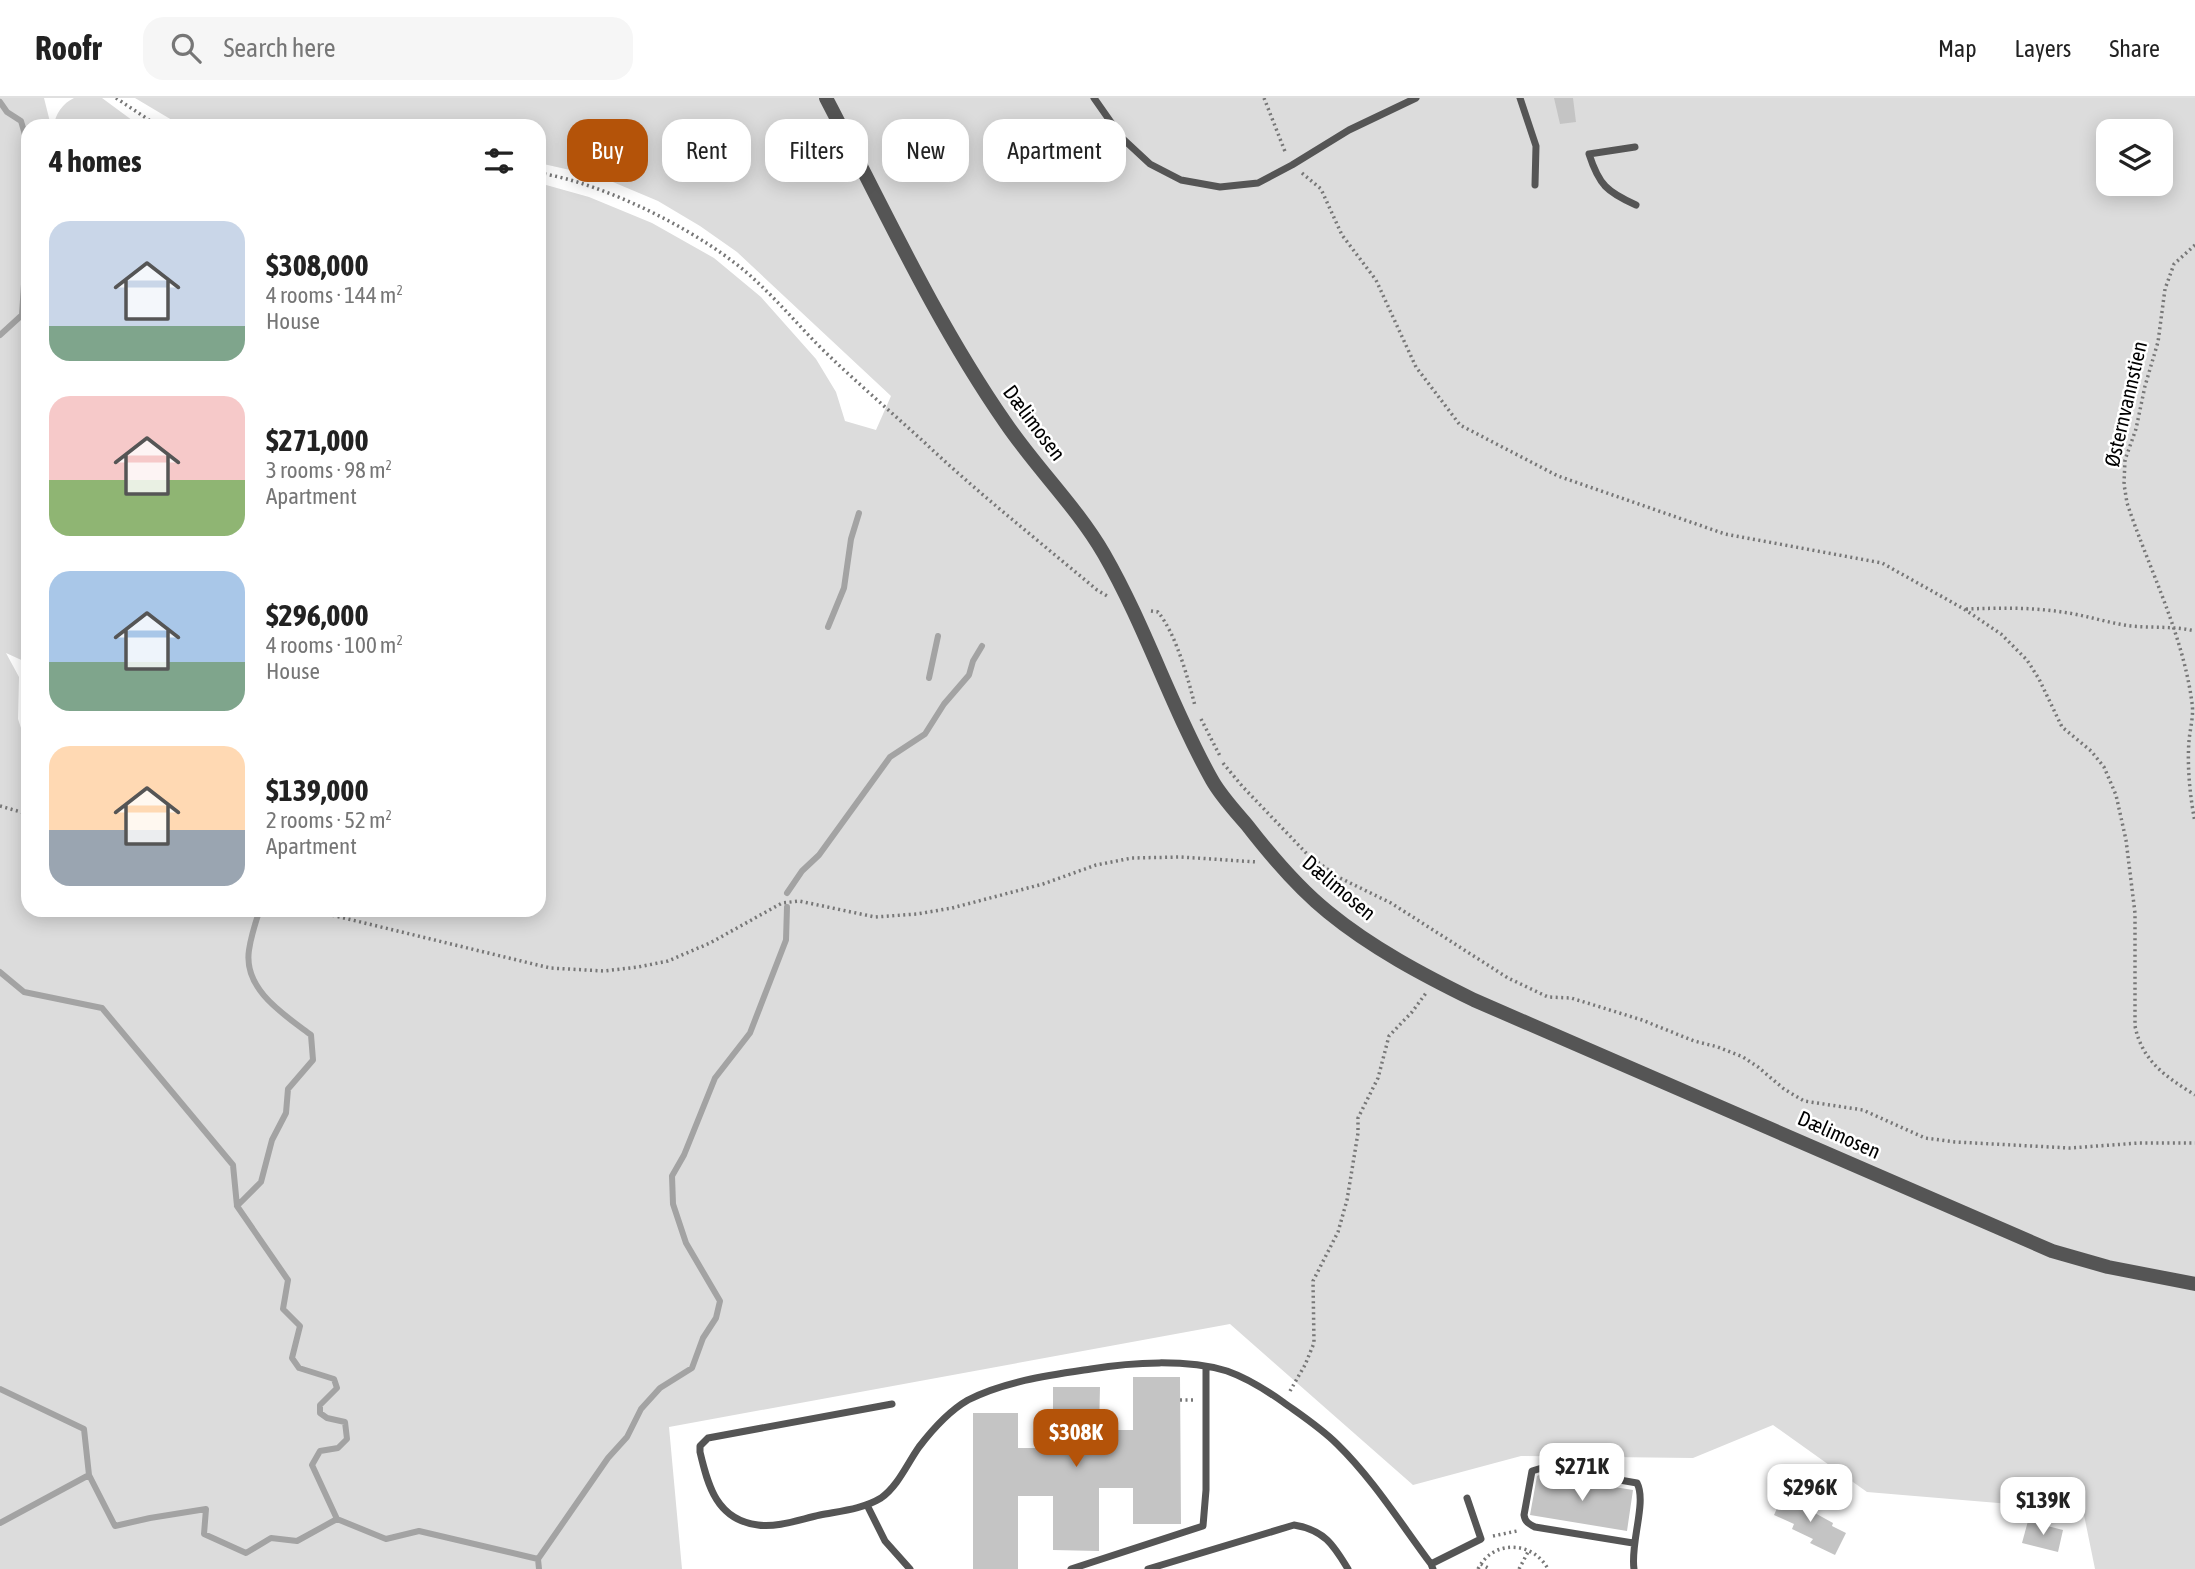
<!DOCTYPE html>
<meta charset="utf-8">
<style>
:root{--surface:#fff;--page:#f6f6f6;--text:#222;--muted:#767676;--line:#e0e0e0;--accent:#b45309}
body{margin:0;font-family:"Asap Condensed",sans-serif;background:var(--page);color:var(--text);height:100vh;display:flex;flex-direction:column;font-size:26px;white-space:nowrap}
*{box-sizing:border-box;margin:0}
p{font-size:23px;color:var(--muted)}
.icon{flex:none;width:38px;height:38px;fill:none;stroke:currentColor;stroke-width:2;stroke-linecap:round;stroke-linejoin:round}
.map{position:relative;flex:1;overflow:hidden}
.drawer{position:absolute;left:21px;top:21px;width:525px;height:798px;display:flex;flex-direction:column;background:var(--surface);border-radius:21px;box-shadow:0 4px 18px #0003}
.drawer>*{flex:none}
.guide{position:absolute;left:567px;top:21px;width:665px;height:63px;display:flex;gap:14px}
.fabs{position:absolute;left:2096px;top:21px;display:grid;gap:14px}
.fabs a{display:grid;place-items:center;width:77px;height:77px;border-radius:14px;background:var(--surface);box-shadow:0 4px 18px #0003;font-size:35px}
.price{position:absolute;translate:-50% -60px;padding:0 16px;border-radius:14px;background:#fff;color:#222;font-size:23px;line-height:46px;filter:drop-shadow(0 2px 4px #0008)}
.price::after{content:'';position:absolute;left:50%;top:42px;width:21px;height:16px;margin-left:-10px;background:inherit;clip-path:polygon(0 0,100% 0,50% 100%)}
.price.current{background:var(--accent);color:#fff}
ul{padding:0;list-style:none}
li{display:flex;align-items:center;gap:21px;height:175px;padding:0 28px}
li span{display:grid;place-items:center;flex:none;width:196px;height:140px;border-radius:21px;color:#555}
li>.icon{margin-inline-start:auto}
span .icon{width:84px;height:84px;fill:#fffc;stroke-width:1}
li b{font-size:30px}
h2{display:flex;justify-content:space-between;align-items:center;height:84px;padding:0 28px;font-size:30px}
.tag{padding:0 24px;border-radius:21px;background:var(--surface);box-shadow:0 4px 18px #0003;font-size:24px;line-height:63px}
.tag.current{background:var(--accent);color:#fff}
header{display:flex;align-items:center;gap:42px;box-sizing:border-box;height:98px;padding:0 35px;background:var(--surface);border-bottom:2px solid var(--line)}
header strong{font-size:33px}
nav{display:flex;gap:38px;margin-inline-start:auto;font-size:24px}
.search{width:490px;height:63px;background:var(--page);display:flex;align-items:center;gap:18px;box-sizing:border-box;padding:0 24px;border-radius:21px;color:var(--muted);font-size:26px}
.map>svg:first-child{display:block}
.green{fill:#dcdcdc;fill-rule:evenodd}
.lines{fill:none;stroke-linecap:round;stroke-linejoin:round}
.stream{stroke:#a3a3a3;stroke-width:6}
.building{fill:#c4c4c4}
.path{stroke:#777;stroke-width:3.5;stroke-dasharray:2 3.5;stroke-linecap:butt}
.service{stroke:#555;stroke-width:7}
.minor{stroke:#555;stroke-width:14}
.labels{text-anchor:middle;stroke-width:5;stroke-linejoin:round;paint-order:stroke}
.street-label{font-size:21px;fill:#000;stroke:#fff}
</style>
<header>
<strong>Roofr</strong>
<div class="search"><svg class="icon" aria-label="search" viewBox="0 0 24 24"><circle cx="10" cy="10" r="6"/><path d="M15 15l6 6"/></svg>Search here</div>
<nav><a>Map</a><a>Layers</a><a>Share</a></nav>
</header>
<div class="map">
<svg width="2195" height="1471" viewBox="0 0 2195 1471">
<rect width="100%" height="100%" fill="#fff"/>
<path class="green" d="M0 0H44L51 28H28V565L6 555 19 579 18 621 28 651V812H539V85L589 99 652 125 714 160 761 199 816 261 836 294 845 323 876 332 891 298 737 154 700 128 658 103 601 79 539 65V28H182L135 0H2195V1471H2095L2083 1412 1867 1394 1773 1327 1693 1360 1521 1358 1413 1387 1230 1226 669 1329 682 1471H0ZM2109 33H2161V86H2109Z
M74 0H102L140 28H54C55 16 63 5 74 0Z"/>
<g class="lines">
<path class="stream" d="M0 4 7 14 21 23 28 47
M0 237 22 217 25 171 28 170
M828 529 844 490 851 441 859 415
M929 580 938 538
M787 795 802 773 819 757 890 659 925 636 944 606 969 577 973 563 982 548
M0 874 24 894 102 910 233 1067 237 1108 288 1182 283 1211 300 1228 292 1260 299 1270 334 1281 337 1290 320 1307V1315L327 1320 345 1324 347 1341 338 1350 320 1353 312 1367 337 1421
M237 1108 261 1084 272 1042 286 1015 288 991 313 962 311 937C283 916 243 891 249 852 251 839 255 826 259 814
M0 1291 84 1331 89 1377 115 1428 150 1420 206 1411 204 1436 246 1455 271 1440 297 1443 337 1421 386 1441 419 1433 538 1461 539 1471
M0 1425 89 1377
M538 1461 608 1360 627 1339 641 1311 660 1290 692 1270 703 1240 716 1220 720 1203 686 1145 673 1106 672 1078 684 1057 715 980 750 935 786 842 787 809"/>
</g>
<path class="building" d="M1554 0H1573L1576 24 1560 26Z
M1133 1279H1180L1181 1426H1133V1390H1099V1453L1053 1452V1398H1018V1471H973V1315H1018V1350H1053V1289H1100L1099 1332H1133Z
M1539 1377 1633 1392 1627 1433 1530 1417 1537 1378Z
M1784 1395 1815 1410 1813 1414 1833 1425 1832 1428 1846 1435 1835 1457 1810 1445 1813 1441 1792 1431 1794 1426 1774 1417Z
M2028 1423 2063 1432 2058 1454 2022 1445Z"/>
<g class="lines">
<path class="path" d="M116 0 158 28
M1264 0 1286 56
M539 75C605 85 706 136 755 182 779 204 799 228 822 251 855 283 890 313 924 344 979 396 1039 443 1097 492L1109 499
M1302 75 1321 91 1342 137 1376 182 1416 269 1460 327 1558 378 1725 436 1882 465 1964 511 2001 536 2027 562 2039 581 2062 629 2091 653 2104 669 2116 697 2126 742 2135 815V928C2142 963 2166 979 2195 997
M2195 147 2174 166 2165 191 2158 244 2145 288 2136 331 2125 362 2124 386 2127 405C2149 471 2183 536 2192 605 2194 618 2190 630 2189 643 2187 668 2190 699 2195 724
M1966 511C1998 510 2030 509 2062 514 2085 517 2108 525 2131 528 2152 530 2174 528 2195 533
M1151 513 1158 514C1176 536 1188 580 1195 608
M1201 621 1220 658
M1223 665 1242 688 1309 758 1340 780 1391 805 1508 880 1548 899 1571 900 1597 908 1642 922 1694 943 1718 949 1743 959 1758 969 1784 991 1804 1003 1863 1012 1925 1040 1955 1044 2070 1050 2139 1045H2195
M0 708 28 716
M311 812 550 870 604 873 638 869 668 863 710 845 782 805 799 803 875 819 917 816 952 810 1043 786 1096 767 1132 760 1181 759 1257 764
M1290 1293 1305 1267 1314 1245 1313 1183 1338 1134 1347 1102 1358 1035V1020L1378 980 1389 938 1412 914 1426 895
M1180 1302H1193
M1493 1438 1517 1433
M1481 1466 1490 1471
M1478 1471C1493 1441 1533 1443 1548 1471
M1519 1471 1528 1454"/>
<path class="service" d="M1094 0 1122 40 1150 66 1181 82 1220 89 1258 85 1292 67 1349 32 1416 0
M1520 0 1536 48 1535 87
M1635 49 1589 56C1599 87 1607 94 1636 107
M892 1306 708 1340 700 1348V1354C708 1388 717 1422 758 1427 777 1430 801 1421 820 1417 840 1413 863 1411 881 1400 898 1388 907 1366 919 1349 932 1332 949 1313 968 1302 1005 1283 1051 1277 1091 1271 1132 1264 1187 1261 1227 1273 1247 1280 1266 1292 1283 1304 1301 1317 1321 1330 1337 1346 1373 1381 1401 1426 1431 1466L1433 1471
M867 1407 885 1443 910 1471
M1633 1445 1535 1429C1529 1426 1525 1424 1524 1417L1532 1373 1545 1369 1637 1385C1647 1404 1630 1445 1634 1471
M1431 1466 1481 1441 1467 1400
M1071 1471 1203 1428 1206 1392V1269
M1148 1471 1294 1427C1324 1432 1333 1446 1348 1471"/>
<path class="minor" d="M826 0C883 109 935 223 1005 324 1036 370 1076 408 1104 456 1146 529 1171 609 1212 682 1221 698 1235 713 1247 727 1271 758 1297 789 1328 814 1372 850 1423 877 1474 902L2052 1153 2108 1169 2195 1186"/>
</g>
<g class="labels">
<g class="street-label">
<text transform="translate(2126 306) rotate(-77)" y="7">Østernvannstien</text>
<text transform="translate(1034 325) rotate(53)" y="7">Dælimosen</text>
<text transform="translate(1339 790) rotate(40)" y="7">Dælimosen</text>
<text transform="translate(1839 1037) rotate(24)" y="7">Dælimosen</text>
</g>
</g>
</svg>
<div class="fabs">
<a><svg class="icon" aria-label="layers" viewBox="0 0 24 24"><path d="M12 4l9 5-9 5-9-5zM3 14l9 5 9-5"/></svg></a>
</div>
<b class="price current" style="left:1076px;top:1371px">$308K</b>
<b class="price" style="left:1582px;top:1405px">$271K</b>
<b class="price" style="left:1810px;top:1426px">$296K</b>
<b class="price" style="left:2043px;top:1439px">$139K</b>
<div class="guide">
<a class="tag current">Buy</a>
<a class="tag">Rent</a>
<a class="tag">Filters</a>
<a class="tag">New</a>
<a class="tag">Apartment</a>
</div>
<section class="drawer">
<h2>4 homes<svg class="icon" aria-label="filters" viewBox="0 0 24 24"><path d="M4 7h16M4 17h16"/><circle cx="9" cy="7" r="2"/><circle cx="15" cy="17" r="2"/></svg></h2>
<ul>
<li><span style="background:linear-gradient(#c9d6e8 75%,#7fa58c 0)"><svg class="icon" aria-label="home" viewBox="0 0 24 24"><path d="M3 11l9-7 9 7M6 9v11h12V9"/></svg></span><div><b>$308,000</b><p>4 rooms · 144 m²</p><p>House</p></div></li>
<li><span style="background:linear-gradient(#f6c9c9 60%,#8fb573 0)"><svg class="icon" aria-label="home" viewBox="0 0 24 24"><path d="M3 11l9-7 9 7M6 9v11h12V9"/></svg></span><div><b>$271,000</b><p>3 rooms · 98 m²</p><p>Apartment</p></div></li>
<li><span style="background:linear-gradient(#a9c7e8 65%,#7fa58c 0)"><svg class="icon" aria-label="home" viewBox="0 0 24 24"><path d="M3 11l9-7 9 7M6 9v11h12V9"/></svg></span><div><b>$296,000</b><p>4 rooms · 100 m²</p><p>House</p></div></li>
<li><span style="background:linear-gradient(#ffd9b3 60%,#9aa5b1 0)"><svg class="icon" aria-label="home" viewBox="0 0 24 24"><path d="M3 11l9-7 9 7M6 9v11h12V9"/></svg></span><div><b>$139,000</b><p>2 rooms · 52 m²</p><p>Apartment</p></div></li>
</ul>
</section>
</div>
